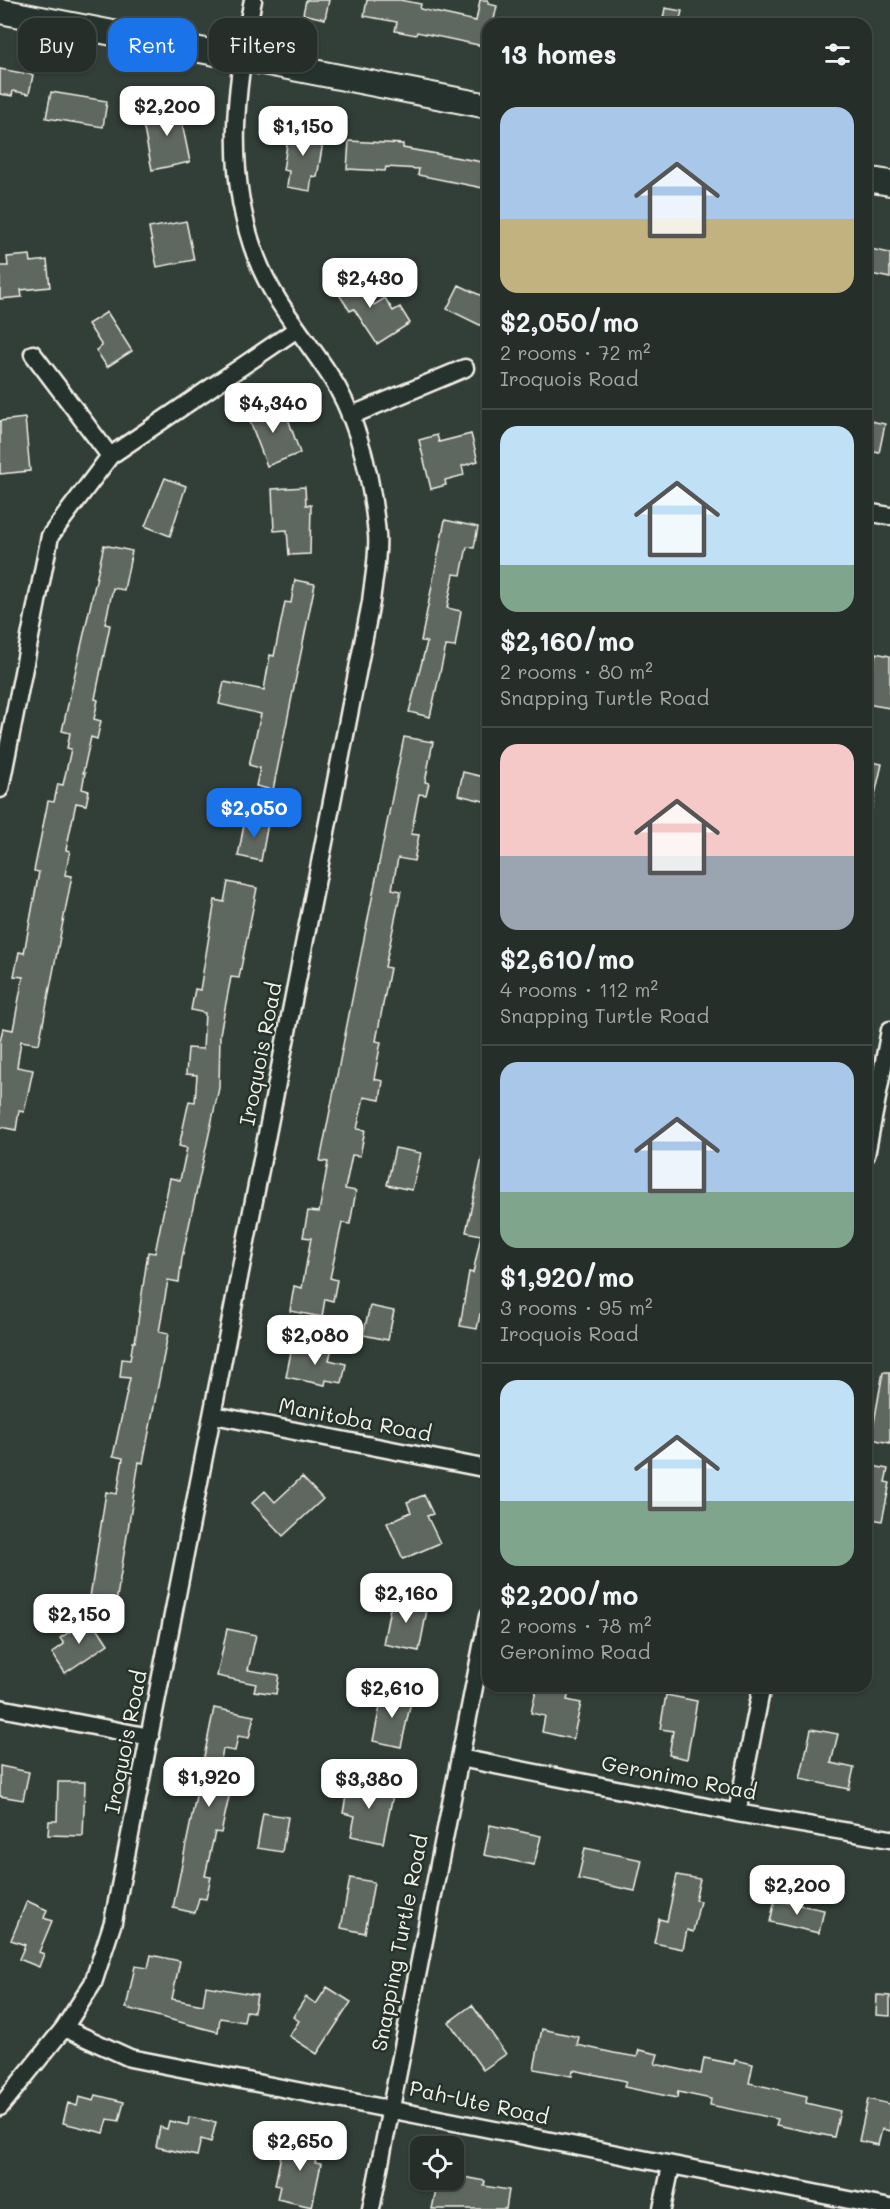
<!DOCTYPE html>
<meta charset="utf-8">
<style>
:root{--surface:#262e2a;--page:#323a36;--text:#f1f3f6;--muted:#a4a8a8;--line:#424a47;--accent:#1a73e8}
body{margin:0;font-family:Mali,sans-serif;background:var(--page);color:var(--text);height:100vh;display:flex;flex-direction:column;font-size:22px;white-space:nowrap}
*{box-sizing:border-box;margin:0}
p{font-size:20px;color:var(--muted)}
.icon{flex:none;width:33px;height:33px;fill:none;stroke:currentColor;stroke-width:2;stroke-linecap:round;stroke-linejoin:round}
.map{position:relative;flex:1;overflow:hidden}
.details{position:absolute;left:482px;top:18px;width:390px;height:1674px;display:flex;flex-direction:column;background:var(--surface);border-radius:18px;box-shadow:0 2px 4px #0004,0 0 0 2px var(--line)}
.details>*{flex:none}
.guide{position:absolute;left:18px;top:18px;width:374px;height:54px;display:flex;gap:12px}
.tools{position:absolute;left:410px;top:2136px;display:grid;gap:12px}
.tools a{display:grid;place-items:center;width:54px;height:54px;border-radius:12px;background:var(--surface);box-shadow:0 2px 4px #0004,0 0 0 2px var(--line);font-size:30px}
.price{position:absolute;translate:-50% -51px;padding:0 14px;border-radius:12px;background:#fff;color:#222;font-size:20px;line-height:39px;filter:drop-shadow(0 2px 3px #0008)}
.price::after{content:'';position:absolute;left:50%;top:36px;width:18px;height:14px;margin-left:-9px;background:inherit;clip-path:polygon(0 0,100% 0,50% 100%)}
.price.selected{background:var(--accent);color:#fff}
ul{padding:0;list-style:none}
li{display:grid;align-content:center;gap:12px;height:318px;padding:0 18px}
li+li{border-top:2px solid var(--line)}
li span{display:grid;place-items:center;height:186px;border-radius:18px;color:#555}
li>.icon{margin-inline-start:auto}
span .icon{width:108px;height:108px;fill:#fffc;stroke-width:1}
li b{font-size:26px}
h2{display:flex;justify-content:space-between;align-items:center;height:72px;padding:0 18px;font-size:26px}
.tag{padding:0 21px;border-radius:18px;background:var(--surface);box-shadow:0 2px 4px #0004,0 0 0 2px var(--line);font-size:21px;line-height:54px}
.tag.selected{background:var(--accent);color:#fff}
.map>svg:first-child{display:block}
.building{fill:#5f6861;stroke:#f4f1e8;stroke-width:1.5}
.lines{fill:none;stroke-linecap:round;stroke-linejoin:round}
.street-casing{stroke:#f4f1e8;stroke-width:21}
.secondary-casing{stroke:#f4f1e8;stroke-width:28}
.street{stroke:#26332d;stroke-width:16}
.secondary{stroke:#26332d;stroke-width:24}
.labels{text-anchor:middle;stroke-width:5;stroke-linejoin:round;paint-order:stroke}
.street-label{font-size:21px;fill:#f4f1e8;stroke:#26332d}
</style>
<div class="map">
<svg width="890" height="2209" viewBox="0 0 890 2209">
<rect width="100%" height="100%" fill="#323e38"/>
<filter id="ink" filterUnits="userSpaceOnUse"><feTurbulence type="fractalNoise" baseFrequency=".0167" numOctaves="2"/><feDisplacementMap in="SourceGraphic" scale="12" xChannelSelector="R" yChannelSelector="G"/><feConvolveMatrix kernelMatrix="1 2 1 2 8 2 1 2 1" color-interpolation-filters="sRGB"/></filter>
<g filter="url(#ink)">
<path class="building" d="M306 0H329L325 19 303 14Z
M367 0H400L421 4 420 9 476 21 480 0H488V4L497 6 493 24H488V47L417 32 416 35 395 31 397 22 364 16Z
M665 8 682 11 679 24H662Z
M0 69 33 75 29 94 13 91 12 96 0 94Z
M51 92 107 101 103 127 46 118Z
M177 98 190 162 152 170 143 124 158 121 155 102Z
M290 126 325 131 317 177 312 176 310 191 287 187 289 171 283 170Z
M349 141 403 144V148L488 163V189L418 175 419 169 386 167 385 171 347 169Z
M186 221 194 260 157 267 149 228Z
M866 248 890 253V278L866 273Z
M30 255 31 262 47 260 50 287 21 290 22 297 0 299V266H8L7 257Z
M352 271 374 305 385 298 393 311 400 307 410 323 377 344 354 309 350 311 332 284Z
M459 285 488 299V329L447 309Z
M107 312 132 351 107 367 96 350 102 346 88 324Z
M265 404 268 413 284 407 300 453 267 466 246 411Z
M25 418 30 471 0 474V421Z
M866 420 885 424 879 453 866 450Z
M471 434 478 461 462 466 464 475 445 480 446 485 431 489 419 440 437 435 439 442Z
M165 478 186 486 170 536 145 526Z
M305 487 306 505H311L310 554 289 555 287 530 274 531 272 489Z
M445 520 478 527 474 548 467 547 461 575 454 574 447 608 461 611 455 647 446 646 430 717 409 712 427 642 421 641Z
M104 545 132 551 124 590 113 588 105 624 110 625 95 699 98 700 94 719 101 721 97 739 91 737 83 773H85L82 789 89 791 86 805 76 803 66 850 70 851 65 875 72 876 39 1044 21 1041 17 1067 33 1070 24 1112 19 1111 16 1130 0 1127V1042L3 1028 13 1030 23 977 14 976 19 952 24 953 39 872 34 871 48 801 54 802 58 784 63 785 71 749 67 748 70 733 62 731Z
M295 580 315 584 273 790 256 786 260 768 249 765 261 714 219 704 224 682 264 690 270 655 274 656 285 602 291 603Z
M876 653 890 656V708L866 704 869 692 866 691V669L872 671Z
M404 737 433 742 425 782 429 783 426 795 419 794 411 834 419 835 414 861 398 858 392 889 401 891 385 967 390 968 376 1041 381 1042 374 1079 383 1081 380 1100 364 1097 357 1129 365 1130 360 1156 352 1155 345 1189 356 1191 350 1224 342 1223 330 1278 337 1280 333 1301 325 1299 322 1317 290 1311 294 1286 302 1288 311 1238 303 1237 308 1211 319 1212 328 1162 320 1161Z
M866 761 882 764 871 812H866Z
M463 772 488 778V802L458 795Z
M254 815 269 818 261 861 238 856 244 825 251 827Z
M228 882 257 888 239 978 231 977 220 1034 219 1088 182 1258 179 1282 168 1280 159 1332 168 1334 143 1463 139 1462 115 1609 89 1604 106 1492 117 1494 123 1458 113 1456 130 1378 120 1377 122 1359 130 1360 133 1342H135L148 1252 155 1253 170 1178 180 1180 187 1148 179 1146 189 1101 195 1102 197 1075 186 1074 188 1048 203 1049 205 1013 191 1010 195 989 200 990 215 900 224 902Z
M395 1148 421 1153 412 1190 387 1185Z
M482 1158H488V1302L485 1315 480 1314 477 1329 460 1326 469 1272 473 1273 481 1235 466 1232Z
M370 1306 394 1311 388 1340 363 1335Z
M314 1344 332 1348 329 1360 346 1364 342 1383 326 1380 325 1385 286 1377 292 1347 312 1352Z
M883 1372H890V1443L871 1439Z
M868 1465 888 1469 885 1482 890 1483 882 1521 866 1518Z
M302 1477 323 1499 283 1536 252 1503 265 1491 275 1502Z
M424 1495 433 1514 427 1516 440 1543 403 1559 387 1523 411 1512 407 1502Z
M392 1598 428 1605 419 1651 383 1644Z
M91 1618 108 1644 65 1673 52 1653 64 1644 60 1638Z
M227 1629 256 1635 248 1670 279 1675 276 1694 254 1691 256 1684 217 1676Z
M537 1686 569 1692 567 1700 581 1703 573 1739 542 1732 545 1716 531 1713Z
M383 1692 412 1697 401 1747 373 1741Z
M666 1695 697 1701 687 1759 669 1755 673 1731 660 1729Z
M214 1708 254 1716 249 1738 238 1736 235 1751 223 1749 216 1785 231 1788 221 1833 215 1832 205 1876 211 1877 206 1899 199 1898 195 1913 173 1908Z
M811 1729 838 1734 831 1763 854 1768 849 1789 800 1779Z
M0 1766 29 1772 23 1800 0 1796Z
M349 1780 394 1790 383 1843 351 1836 355 1816 343 1813Z
M58 1782H85L83 1836 48 1835 49 1821H57Z
M263 1813 288 1817 282 1852 257 1848Z
M490 1825 541 1836 534 1865 484 1855Z
M585 1848 642 1860 635 1891 578 1879Z
M677 1875 700 1879 695 1900 700 1901 693 1932 687 1930 683 1949 654 1943 659 1919 667 1921Z
M350 1878 374 1882 365 1933 341 1928Z
M775 1900 824 1910 819 1933 770 1922Z
M27 1901 47 1910 44 1918 52 1921 39 1952 44 1954 39 1967 19 1959 25 1945 11 1940Z
M151 1955 180 1961 172 1999 203 2005 206 1986 257 1995 254 2012 246 2011 244 2022 220 2018 218 2032 126 2008 135 1966 148 1968Z
M327 1987 351 2002 317 2054 289 2036 299 2021 293 2017 306 1997 316 2004Z
M877 1995 890 1996V2016L876 2015Z
M472 2005 506 2054 483 2070 449 2022Z
M542 2029 579 2037 577 2045 614 2053 637 2057 639 2050 658 2054 655 2064 701 2074 704 2058 734 2064 735 2060 753 2064 749 2083 807 2096 806 2103 840 2111 834 2137 776 2125 778 2119 710 2105 711 2099 678 2092 677 2098 624 2087 626 2081 573 2070 572 2076 534 2069Z
M96 2095 124 2102 119 2121 108 2119 104 2133 63 2123 68 2103 77 2106 79 2097 94 2101Z
M868 2099 890 2104V2131L882 2129 878 2145 859 2141Z
M189 2117 216 2122 211 2142 201 2139 197 2156 156 2147 160 2127 167 2129 169 2121 188 2125Z
M298 2132 320 2137 315 2163 321 2164 312 2207 277 2199 280 2186 275 2185 281 2155 293 2157Z
M453 2175 485 2181 484 2186 509 2190 506 2209H432L438 2180H453Z"/>
<g class="lines">
<defs>
<path id="street" d="M33 354 110 456
M350 416 465 368
M866 512 890 516
M0 789 50 536 110 456 297 329
M866 1155 890 1030
M214 1415 488 1469
M0 1708 150 1737
M460 1758 737 1813 890 1839
M737 1813 762 1686
M64 2028 130 2058 890 2208
M0 2107 64 2028 93 1983 113 1922 371 602C373 581 379 556 377 534 372 482 359 419 329 374 305 337 273 301 257 259 224 175 235 86 253 0
M371 2209 488 1616
M662 2209 671 2166"/>
<path id="secondary" d="M0 11 488 106
M866 179 890 183"/>
</defs>
<use href="#street" class="street-casing"/>
<use href="#secondary" class="secondary-casing"/>
<use href="#street" class="street"/>
<use href="#secondary" class="secondary"/>
</g>
</g>
<g class="labels">
<g class="street-label">
<text transform="translate(261 1054) rotate(-79)" y="7">Iroquois Road</text>
<text transform="translate(355 1420) rotate(11)" y="7">Manitoba Road</text>
<text transform="translate(126 1742) rotate(-79)" y="7">Iroquois Road</text>
<text transform="translate(679 1778) rotate(11)" y="7">Geronimo Road</text>
<text transform="translate(400 1943) rotate(-79)" y="7">Snapping Turtle Road</text>
<text transform="translate(479 2103) rotate(12)" y="7">Pah-Ute Road</text>
</g>
</g>
</svg>
<div class="tools">
<a><svg class="icon" aria-label="locate" viewBox="0 0 24 24"><circle cx="12" cy="12" r="6"/><path d="M12 2v4M12 18v4M2 12h4M18 12h4"/></svg></a>
</div>
<b class="price" style="left:167px;top:137px">$2,200</b>
<b class="price" style="left:303px;top:157px">$1,150</b>
<b class="price" style="left:370px;top:309px">$2,430</b>
<b class="price" style="left:273px;top:434px">$4,340</b>
<b class="price selected" style="left:254px;top:839px">$2,050</b>
<b class="price" style="left:315px;top:1366px">$2,080</b>
<b class="price" style="left:406px;top:1624px">$2,160</b>
<b class="price" style="left:79px;top:1645px">$2,150</b>
<b class="price" style="left:392px;top:1719px">$2,610</b>
<b class="price" style="left:209px;top:1808px">$1,920</b>
<b class="price" style="left:369px;top:1810px">$3,380</b>
<b class="price" style="left:797px;top:1916px">$2,200</b>
<b class="price" style="left:300px;top:2172px">$2,650</b>
<div class="guide">
<a class="tag">Buy</a>
<a class="tag selected">Rent</a>
<a class="tag">Filters</a>
</div>
<section class="details">
<h2>13 homes<svg class="icon" aria-label="filters" viewBox="0 0 24 24"><path d="M4 7h16M4 17h16"/><circle cx="9" cy="7" r="2"/><circle cx="15" cy="17" r="2"/></svg></h2>
<ul>
<li><span style="background:linear-gradient(#a9c7e8 60%,#c2b280 0)"><svg class="icon" aria-label="home" viewBox="0 0 24 24"><path d="M3 11l9-7 9 7M6 9v11h12V9"/></svg></span><div><b>$2,050/mo</b><p>2 rooms · 72 m²</p><p>Iroquois Road</p></div></li>
<li><span style="background:linear-gradient(#bfe0f5 75%,#7fa58c 0)"><svg class="icon" aria-label="home" viewBox="0 0 24 24"><path d="M3 11l9-7 9 7M6 9v11h12V9"/></svg></span><div><b>$2,160/mo</b><p>2 rooms · 80 m²</p><p>Snapping Turtle Road</p></div></li>
<li><span style="background:linear-gradient(#f6c9c9 60%,#9aa5b1 0)"><svg class="icon" aria-label="home" viewBox="0 0 24 24"><path d="M3 11l9-7 9 7M6 9v11h12V9"/></svg></span><div><b>$2,610/mo</b><p>4 rooms · 112 m²</p><p>Snapping Turtle Road</p></div></li>
<li><span style="background:linear-gradient(#a9c7e8 70%,#7fa58c 0)"><svg class="icon" aria-label="home" viewBox="0 0 24 24"><path d="M3 11l9-7 9 7M6 9v11h12V9"/></svg></span><div><b>$1,920/mo</b><p>3 rooms · 95 m²</p><p>Iroquois Road</p></div></li>
<li><span style="background:linear-gradient(#bfe0f5 65%,#7fa58c 0)"><svg class="icon" aria-label="home" viewBox="0 0 24 24"><path d="M3 11l9-7 9 7M6 9v11h12V9"/></svg></span><div><b>$2,200/mo</b><p>2 rooms · 78 m²</p><p>Geronimo Road</p></div></li>
</ul>
</section>
</div>
